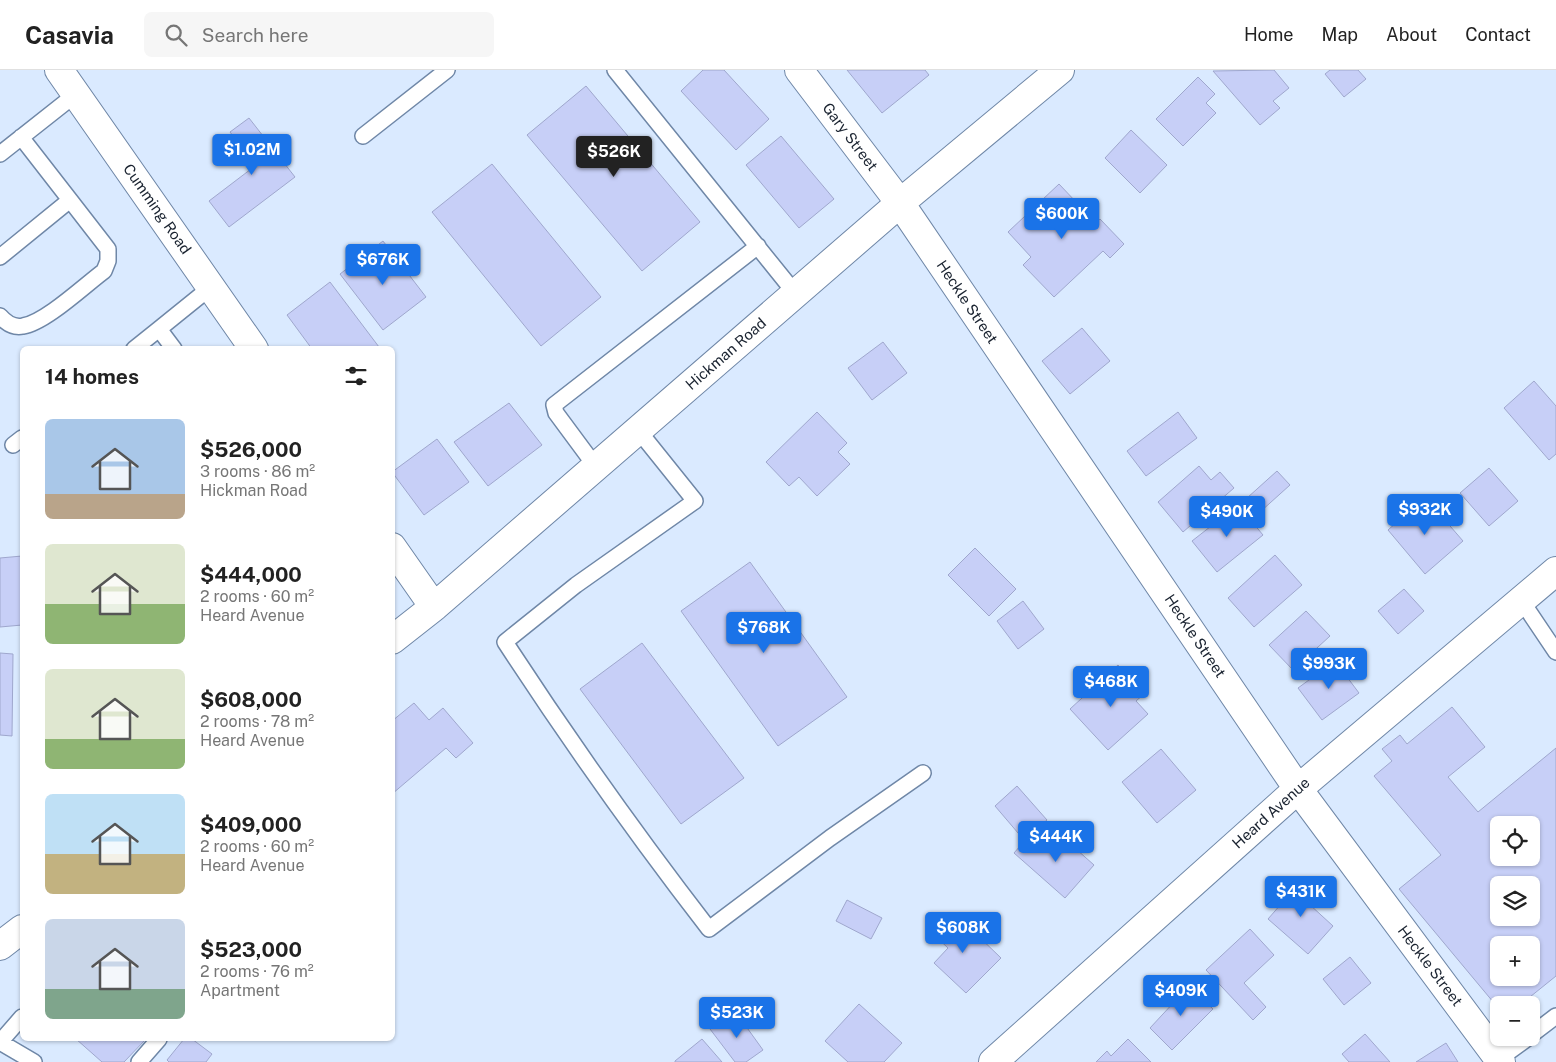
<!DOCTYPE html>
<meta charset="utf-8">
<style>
:root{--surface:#fff;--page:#f6f6f6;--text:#222;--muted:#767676;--line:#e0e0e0;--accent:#1a73e8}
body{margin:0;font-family:"Public Sans",sans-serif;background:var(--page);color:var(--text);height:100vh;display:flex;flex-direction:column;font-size:19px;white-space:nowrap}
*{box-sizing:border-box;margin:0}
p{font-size:16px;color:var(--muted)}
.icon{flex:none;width:28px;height:28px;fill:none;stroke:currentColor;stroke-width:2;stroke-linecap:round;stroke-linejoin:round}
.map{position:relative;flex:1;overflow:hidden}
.panel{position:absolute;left:20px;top:276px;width:375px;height:695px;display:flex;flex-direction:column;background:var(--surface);border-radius:8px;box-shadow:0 1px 4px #0004}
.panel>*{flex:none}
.fabs{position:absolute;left:1490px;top:746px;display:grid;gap:10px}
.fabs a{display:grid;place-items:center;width:50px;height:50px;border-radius:8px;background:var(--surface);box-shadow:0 1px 4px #0004;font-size:25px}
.price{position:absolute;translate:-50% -42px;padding:0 11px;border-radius:5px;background:var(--accent);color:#fff;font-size:16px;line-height:32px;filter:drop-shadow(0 1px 2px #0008)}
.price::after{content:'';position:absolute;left:50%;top:30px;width:15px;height:11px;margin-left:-8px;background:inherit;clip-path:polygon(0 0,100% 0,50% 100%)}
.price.on{background:#222;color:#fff}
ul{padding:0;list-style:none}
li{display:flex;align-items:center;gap:15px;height:125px;padding:0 25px}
li span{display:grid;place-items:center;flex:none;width:140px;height:100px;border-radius:8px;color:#555}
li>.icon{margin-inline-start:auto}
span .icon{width:60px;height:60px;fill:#fffc;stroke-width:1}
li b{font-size:21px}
h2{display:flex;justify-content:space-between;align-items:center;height:60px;padding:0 25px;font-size:21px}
header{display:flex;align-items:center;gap:30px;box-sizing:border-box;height:70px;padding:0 25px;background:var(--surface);border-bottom:1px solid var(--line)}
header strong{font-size:24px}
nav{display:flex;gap:28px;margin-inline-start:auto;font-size:18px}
.search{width:350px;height:45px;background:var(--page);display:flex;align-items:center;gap:12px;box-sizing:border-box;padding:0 18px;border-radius:8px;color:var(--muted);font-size:19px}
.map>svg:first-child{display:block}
.building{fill:#c7cff7;stroke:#9fa7cd;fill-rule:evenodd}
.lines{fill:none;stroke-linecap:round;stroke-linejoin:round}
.lane-casing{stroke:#6f87a7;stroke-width:18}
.street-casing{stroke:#6f87a7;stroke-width:30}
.lane{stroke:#fff;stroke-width:15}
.street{stroke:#fff;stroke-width:28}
.labels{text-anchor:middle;stroke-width:4.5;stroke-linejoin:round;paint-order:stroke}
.street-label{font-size:15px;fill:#1a2330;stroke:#fff}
</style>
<header>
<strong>Casavia</strong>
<div class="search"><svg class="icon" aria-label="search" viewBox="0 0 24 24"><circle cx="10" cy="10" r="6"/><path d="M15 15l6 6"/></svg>Search here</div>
<nav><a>Home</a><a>Map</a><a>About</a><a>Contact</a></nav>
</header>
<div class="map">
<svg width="1556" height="992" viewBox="0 0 1556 992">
<rect width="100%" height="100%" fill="#daeaff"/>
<path class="building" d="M703 0H724L769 49 736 80 681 21Z
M847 0H925L929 5 882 43Z
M1274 0 1289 18 1273 31 1280 38 1260 55 1213 1Z
M1330 0H1358L1366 9 1344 27 1325 4Z
M1198 7 1215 24 1206 33 1216 43 1183 76 1156 49Z
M586 16 700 152 642 201 527 65Z
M249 48 295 107 229 157 209 131 255 96 230 62Z
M1131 60 1167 95 1140 123 1105 88Z
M781 66 834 129 799 158 746 95Z
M492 94 601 227 541 276 432 142Z
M1059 114 1096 153 1100 149 1124 174 1110 188 1103 181 1054 227 1023 195 1031 187 1008 162Z
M383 171 426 227 383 260 340 204Z
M330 212 379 277 376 279H312L287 245Z
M1082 258 1110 291 1070 324 1042 291Z
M883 272 907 303 872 330 848 298Z
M1534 311 1556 336V384L1549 390 1504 338Z
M509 333 542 375 488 416 454 372Z
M817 342 847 373 838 382 850 394 817 426 799 407 789 416 766 392Z
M1178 342 1197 368 1146 406 1127 381Z
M437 369 469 412 424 445 392 402Z
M1199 396 1211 410 1220 402 1234 418 1183 462 1158 432Z
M1489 398 1518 431 1489 456 1460 423Z
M1277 401 1290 415 1260 442 1247 428Z
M1425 427 1463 471 1425 504 1388 460Z
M1238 435 1263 465 1217 502 1192 471Z
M975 478 1016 519 989 546 948 505Z
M1275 485 1302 515 1254 557 1228 528Z
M22 486V555L0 557V488Z
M750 492 847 627 778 676 681 541Z
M1404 519 1424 541 1398 564 1378 541Z
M1023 531 1044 559 1018 579 997 551Z
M1306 541 1330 566 1293 600 1269 575Z
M642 573 744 708 681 754 580 619Z
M0 583 13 584 12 666 0 665Z
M1335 591 1359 623 1322 650 1298 618Z
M1118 595 1144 624 1136 631 1148 644 1108 680 1070 639Z
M414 633 429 650 443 638 473 673 456 688 446 678 392 724V651Z
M1452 637 1485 677 1448 707 1478 742 1556 678V906L1520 935H1499V939L1399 819 1441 785 1374 706 1392 691 1382 679 1400 665 1407 674ZM1499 755H1531V788H1499ZM1499 815H1531V848H1499ZM1499 875H1531V908H1499Z
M1161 679 1196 720 1157 753 1122 712Z
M1017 716 1047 750 1024 770 995 736Z
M1058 763 1094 795 1065 828 1014 783 1028 767 1042 780Z
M1302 810 1318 824 1309 834 1333 856 1308 884 1268 849Z
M847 830 882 848 871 869 836 851Z
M948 844 968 862 971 859 1001 888 966 923 934 893 948 878 931 862Z
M1250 859 1274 885 1244 913 1266 937 1253 950 1206 900Z
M1350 887 1371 913 1344 935 1323 909Z
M1185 912 1213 939 1172 980 1150 958 1176 930 1172 926Z
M859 934 902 973 884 992H848L825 971Z
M735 941 763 980 746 992H735L710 959Z
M1365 964 1390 992H1349L1342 984Z
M76 969H146L124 992H102Z
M184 969H192L212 984 206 992H169L167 990Z
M702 969 722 992H675V991Z
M1128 969 1151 992H1096L1107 981 1111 986Z
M1446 973 1458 992H1416Z"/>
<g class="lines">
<defs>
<path id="lane" d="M615 0 795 223
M363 66 447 0
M0 84 76 24
M0 187 70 130 21 67
M0 246C6 253 13 258 23 256 45 253 85 215 104 201L108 191V179L70 130
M134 279 159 259
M174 279 159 259 211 217
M638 360 695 431 576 515 505 572C569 670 637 766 709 859L830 768 923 703
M13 375 22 368
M596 397 556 343 554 335 758 176
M1521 530 1556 582
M1531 965 1556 946
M0 972 34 992
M0 972 22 947
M1499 989 1528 968
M139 992 159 969"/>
<path id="street" d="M59 0 254 279
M799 0 900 133 1298 719 1501 992
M392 477 434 537
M392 570 434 537 900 133 1060 0
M0 876 22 859
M993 992 1298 719 1556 501"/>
</defs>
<use href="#lane" class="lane-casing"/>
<use href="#street" class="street-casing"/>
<use href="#lane" class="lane"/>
<use href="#street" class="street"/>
</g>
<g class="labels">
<g class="street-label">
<text transform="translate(850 67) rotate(53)" y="5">Gary Street</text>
<text transform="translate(157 139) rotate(55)" y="5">Cumming Road</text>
<text transform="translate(967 232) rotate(56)" y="5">Heckle Street</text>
<text transform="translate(726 284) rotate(-41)" y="5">Hickman Road</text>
<text transform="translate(1195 566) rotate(56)" y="5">Heckle Street</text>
<text transform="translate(1271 743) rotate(-42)" y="5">Heard Avenue</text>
<text transform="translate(1430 896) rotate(53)" y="5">Heckle Street</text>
</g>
</g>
</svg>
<div class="fabs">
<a><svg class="icon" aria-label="locate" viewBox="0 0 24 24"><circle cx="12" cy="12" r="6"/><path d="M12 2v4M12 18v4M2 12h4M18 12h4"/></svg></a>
<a><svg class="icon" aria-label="layers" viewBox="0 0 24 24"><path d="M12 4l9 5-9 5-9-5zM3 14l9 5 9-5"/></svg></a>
<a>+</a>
<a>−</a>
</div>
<b class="price" style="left:252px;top:106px">$1.02M</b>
<b class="price on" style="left:614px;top:108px">$526K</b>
<b class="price" style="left:1062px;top:170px">$600K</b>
<b class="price" style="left:383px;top:216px">$676K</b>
<b class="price" style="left:1425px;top:466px">$932K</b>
<b class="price" style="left:1227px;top:468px">$490K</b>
<b class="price" style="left:764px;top:584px">$768K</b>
<b class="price" style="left:1329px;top:620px">$993K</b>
<b class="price" style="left:1111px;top:638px">$468K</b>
<b class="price" style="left:1056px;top:793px">$444K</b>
<b class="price" style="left:1301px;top:848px">$431K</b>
<b class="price" style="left:963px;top:884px">$608K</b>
<b class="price" style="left:1181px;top:947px">$409K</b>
<b class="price" style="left:737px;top:969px">$523K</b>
<section class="panel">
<h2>14 homes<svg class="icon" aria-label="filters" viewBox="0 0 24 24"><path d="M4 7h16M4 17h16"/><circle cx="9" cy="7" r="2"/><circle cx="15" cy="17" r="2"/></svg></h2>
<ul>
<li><span style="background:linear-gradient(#a9c7e8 75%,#b9a48a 0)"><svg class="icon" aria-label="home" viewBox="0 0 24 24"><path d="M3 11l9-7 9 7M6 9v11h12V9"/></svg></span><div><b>$526,000</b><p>3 rooms · 86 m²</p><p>Hickman Road</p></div></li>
<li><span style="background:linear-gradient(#dfe7d0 60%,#8fb573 0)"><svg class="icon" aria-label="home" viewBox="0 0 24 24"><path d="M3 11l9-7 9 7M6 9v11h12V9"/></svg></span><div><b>$444,000</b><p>2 rooms · 60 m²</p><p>Heard Avenue</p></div></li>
<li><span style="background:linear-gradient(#dfe7d0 70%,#8fb573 0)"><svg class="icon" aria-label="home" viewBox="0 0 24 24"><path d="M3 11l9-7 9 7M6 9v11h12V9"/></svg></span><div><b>$608,000</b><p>2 rooms · 78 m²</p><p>Heard Avenue</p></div></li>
<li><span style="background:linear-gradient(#bfe0f5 60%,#c2b280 0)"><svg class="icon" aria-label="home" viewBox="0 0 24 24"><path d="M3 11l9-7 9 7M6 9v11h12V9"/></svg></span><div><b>$409,000</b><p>2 rooms · 60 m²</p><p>Heard Avenue</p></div></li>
<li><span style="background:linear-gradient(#c9d6e8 70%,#7fa58c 0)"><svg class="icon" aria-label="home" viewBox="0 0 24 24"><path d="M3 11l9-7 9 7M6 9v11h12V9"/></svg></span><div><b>$523,000</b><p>2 rooms · 76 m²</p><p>Apartment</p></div></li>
</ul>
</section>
</div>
